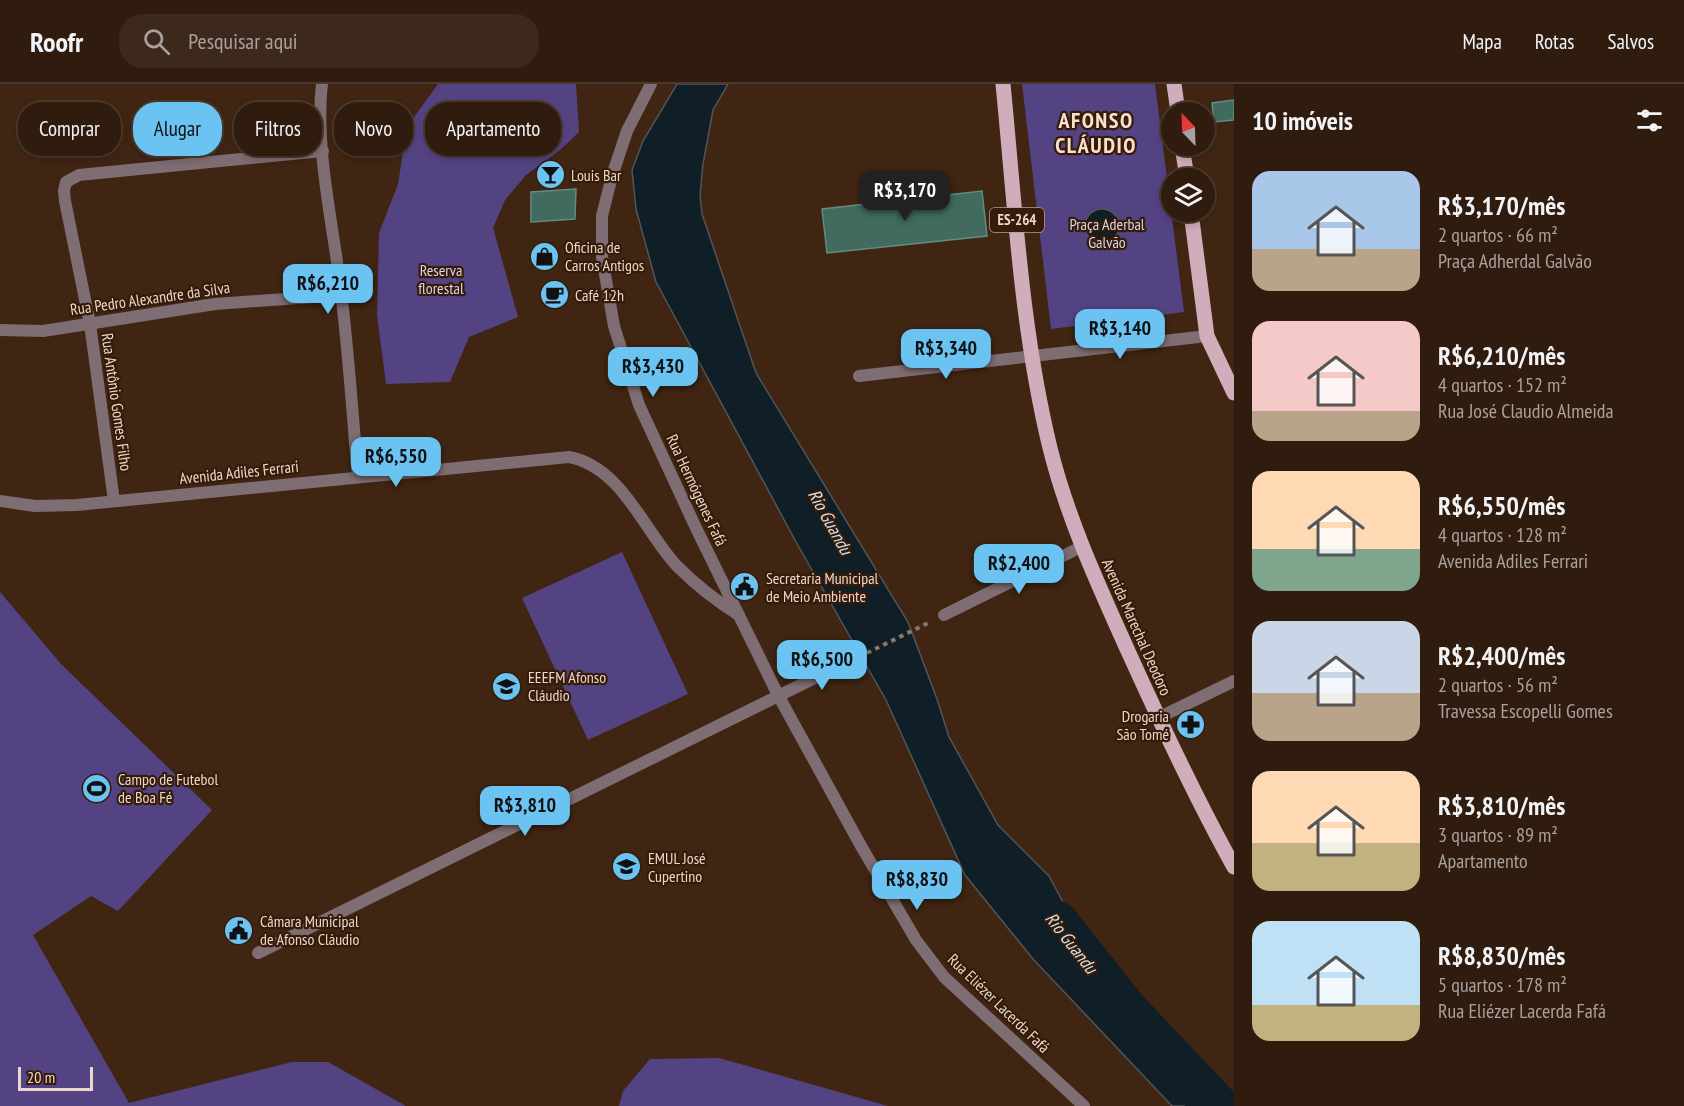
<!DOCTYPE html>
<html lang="pt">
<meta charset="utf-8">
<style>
:root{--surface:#301c0e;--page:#3c291c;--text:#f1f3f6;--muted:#a8a19e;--line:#4b3a2e;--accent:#6bc3f2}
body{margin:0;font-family:"PT Sans Narrow",sans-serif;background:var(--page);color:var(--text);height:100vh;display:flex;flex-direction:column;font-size:22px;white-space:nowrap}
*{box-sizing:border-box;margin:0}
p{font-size:20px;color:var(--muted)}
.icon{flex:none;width:33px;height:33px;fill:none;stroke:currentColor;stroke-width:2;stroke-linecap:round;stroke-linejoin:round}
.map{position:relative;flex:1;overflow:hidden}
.drawer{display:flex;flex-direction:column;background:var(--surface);width:450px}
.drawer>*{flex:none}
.banner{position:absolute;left:18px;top:18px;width:570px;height:54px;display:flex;gap:12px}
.needle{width:39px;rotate:337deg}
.controls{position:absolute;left:1161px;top:18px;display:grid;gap:12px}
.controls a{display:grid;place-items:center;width:54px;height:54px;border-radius:50%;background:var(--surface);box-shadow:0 3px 9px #0003,0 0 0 2px var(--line);font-size:30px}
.scale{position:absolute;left:18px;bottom:15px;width:75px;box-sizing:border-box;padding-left:6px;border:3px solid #ead7cc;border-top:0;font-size:16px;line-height:21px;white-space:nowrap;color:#ead7cc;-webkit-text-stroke:4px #361b08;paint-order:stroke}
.price{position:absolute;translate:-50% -51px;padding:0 14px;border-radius:12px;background:var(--accent);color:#111;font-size:20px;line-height:39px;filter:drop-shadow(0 2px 3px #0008)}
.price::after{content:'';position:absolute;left:50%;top:36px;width:18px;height:14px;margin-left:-9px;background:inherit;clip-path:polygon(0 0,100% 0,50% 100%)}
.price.active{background:#222;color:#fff}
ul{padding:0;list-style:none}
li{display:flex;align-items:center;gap:18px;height:150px;padding:0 18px}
li span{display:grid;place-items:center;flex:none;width:168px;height:120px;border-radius:18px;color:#555}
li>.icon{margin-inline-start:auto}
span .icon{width:72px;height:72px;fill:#fffc;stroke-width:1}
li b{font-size:26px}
h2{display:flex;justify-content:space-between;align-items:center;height:72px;padding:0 18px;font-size:26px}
.pill{padding:0 21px;border-radius:24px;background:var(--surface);box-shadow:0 3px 9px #0003,0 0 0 2px var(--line);font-size:21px;line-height:54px}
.pill.active{background:var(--accent);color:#111}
header{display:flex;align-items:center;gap:36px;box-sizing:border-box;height:84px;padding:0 30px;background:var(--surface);border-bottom:2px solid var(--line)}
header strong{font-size:28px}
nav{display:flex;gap:33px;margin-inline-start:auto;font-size:21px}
.search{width:420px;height:54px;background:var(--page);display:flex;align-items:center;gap:15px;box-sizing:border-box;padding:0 21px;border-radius:24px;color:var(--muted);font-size:22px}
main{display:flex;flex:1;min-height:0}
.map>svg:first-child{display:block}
.green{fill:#544383}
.water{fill:#0f1e27;stroke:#515658;stroke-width:1.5}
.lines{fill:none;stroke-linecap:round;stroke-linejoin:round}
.river{stroke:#0f1e27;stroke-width:45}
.building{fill:#416b5f;stroke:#628d80;stroke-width:1.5}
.path{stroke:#8e7667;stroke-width:4;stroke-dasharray:4.5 4.5;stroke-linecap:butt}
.minor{stroke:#7e6d73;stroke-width:12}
.tertiary{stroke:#7e6d73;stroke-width:12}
.primary{stroke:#d0adba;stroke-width:15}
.labels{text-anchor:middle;stroke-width:4.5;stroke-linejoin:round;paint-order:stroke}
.shield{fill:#361b08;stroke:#b49f91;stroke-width:1.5}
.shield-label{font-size:15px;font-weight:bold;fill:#ead7cc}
.poi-label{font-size:16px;fill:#ead7cc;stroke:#361b08;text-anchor:start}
.park-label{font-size:16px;fill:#d9d5ed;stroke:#361b08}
.street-label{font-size:16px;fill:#ead7cc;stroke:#361b08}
.water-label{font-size:18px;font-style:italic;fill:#cce5f4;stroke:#361b08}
.district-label{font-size:22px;font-weight:bold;letter-spacing:1.5px;fill:#fbdecc;stroke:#361b08}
</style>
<header>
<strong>Roofr</strong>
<div class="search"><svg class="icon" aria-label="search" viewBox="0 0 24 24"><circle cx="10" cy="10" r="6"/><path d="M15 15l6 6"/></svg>Pesquisar aqui</div>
<nav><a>Mapa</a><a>Rotas</a><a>Salvos</a></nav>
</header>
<main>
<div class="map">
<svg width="1234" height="1022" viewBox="0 0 1234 1022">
<rect width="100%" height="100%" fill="#402512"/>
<path class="green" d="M438 0H576L579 48 560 66 526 91 505 116 493 144 518 233 469 253 450 298 386 300 377 231 379 149 398 100 407 43Z
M1022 0H1155L1184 228 1051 245Z
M622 468 688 610 588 656 522 514Z
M0 508 61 580 212 726 118 827 91 812 33 851 129 1019 292 978H328L406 1022H0Z
M719 974 888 1022H619L623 1007 650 975Z"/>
<path class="water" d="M677 0H728L713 26 703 80 700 111 702 130 756 289 908 538 937 615 949 653 998 741 1049 792 1066 824 1099 899 1131 929 1234 1011V1022H1172L1033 875 965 791 886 616 796 458 656 198 636 125 632 86 643 57Z
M1085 142a17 17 0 1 1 34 0a17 17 0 1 1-34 0Z"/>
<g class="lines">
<path class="river" d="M1056 839 1125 926 1216 1022"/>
</g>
<path class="building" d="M1234 16V36L1214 38 1212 19Z
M576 105 575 135 531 138V108Z
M982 107 987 152 827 169 822 125Z"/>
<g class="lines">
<path class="path" d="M867 569 928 539"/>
<path class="minor" d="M322 0C315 58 331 132 339 192 348 258 352 326 358 393
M0 246 43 247 215 220 342 211
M859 292 1207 252
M0 417 35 422 77 421 569 373C622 383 644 447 677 482 696 501 716 517 739 531
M114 417 90 240 65 117 64 107 66 98 79 91 323 67
M944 531 1081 463
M1158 634 1234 597
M258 869 853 575"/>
<path class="tertiary" d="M651 0 627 47 612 92 602 132V173L614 242 639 321 696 444 778 611 861 762 916 856 944 893 1084 1022"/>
<path class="primary" d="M1003 0C1015 121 1021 245 1050 364 1068 436 1098 500 1128 567 1161 640 1195 713 1234 783
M1174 0 1178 28
M1182 62 1187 94
M1191 128 1207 252 1234 309"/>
</g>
<defs>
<symbol id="bar-disc" viewBox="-11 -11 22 22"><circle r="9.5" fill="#6bc3f2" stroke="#361b08"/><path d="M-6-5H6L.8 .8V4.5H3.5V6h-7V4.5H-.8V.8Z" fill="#111"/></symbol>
<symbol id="shop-disc" viewBox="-11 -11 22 22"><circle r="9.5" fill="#6bc3f2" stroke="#361b08"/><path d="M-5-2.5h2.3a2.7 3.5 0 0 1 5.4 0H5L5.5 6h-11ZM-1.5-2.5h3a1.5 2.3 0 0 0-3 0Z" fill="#111"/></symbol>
<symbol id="cafe-disc" viewBox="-11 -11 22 22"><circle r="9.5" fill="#6bc3f2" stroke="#361b08"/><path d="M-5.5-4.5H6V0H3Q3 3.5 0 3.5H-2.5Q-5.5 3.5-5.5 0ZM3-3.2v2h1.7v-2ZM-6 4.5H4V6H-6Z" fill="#111"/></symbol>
<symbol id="civic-disc" viewBox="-11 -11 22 22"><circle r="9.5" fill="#6bc3f2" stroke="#361b08"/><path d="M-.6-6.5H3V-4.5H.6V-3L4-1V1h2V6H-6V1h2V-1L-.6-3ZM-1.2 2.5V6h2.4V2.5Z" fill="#111"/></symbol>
<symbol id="school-disc" viewBox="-11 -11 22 22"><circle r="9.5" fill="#6bc3f2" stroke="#361b08"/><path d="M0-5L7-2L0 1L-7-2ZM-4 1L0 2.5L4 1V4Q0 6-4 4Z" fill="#111"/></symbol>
<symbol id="pharmacy-disc" viewBox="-11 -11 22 22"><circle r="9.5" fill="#6bc3f2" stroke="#361b08"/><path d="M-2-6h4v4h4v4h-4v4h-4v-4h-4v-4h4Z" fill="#111"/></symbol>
<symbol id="stadium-disc" viewBox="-11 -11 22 22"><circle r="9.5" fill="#6bc3f2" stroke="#361b08"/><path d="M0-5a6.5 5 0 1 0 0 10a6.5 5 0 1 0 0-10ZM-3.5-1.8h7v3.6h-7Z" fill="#111"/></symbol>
</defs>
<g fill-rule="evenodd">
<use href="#bar-disc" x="534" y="74" width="33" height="33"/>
<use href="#shop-disc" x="528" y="156" width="33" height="33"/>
<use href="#cafe-disc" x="538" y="194" width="33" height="33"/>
<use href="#civic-disc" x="728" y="486" width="33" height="33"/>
<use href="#school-disc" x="490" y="586" width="33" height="33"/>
<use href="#pharmacy-disc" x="1174" y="624" width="33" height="33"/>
<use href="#stadium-disc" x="80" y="688" width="33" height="33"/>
<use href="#school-disc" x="610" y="766" width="33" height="33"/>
<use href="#civic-disc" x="222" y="830" width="33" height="33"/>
</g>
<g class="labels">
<rect class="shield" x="990" y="124" width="54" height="24" rx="4.5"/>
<g class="shield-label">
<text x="1017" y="141">ES-264</text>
</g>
<g class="poi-label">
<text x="571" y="97">Louis Bar</text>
<text x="565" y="169">Oficina de<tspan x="565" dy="18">Carros Antigos</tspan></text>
<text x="575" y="217">Café 12h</text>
<text x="766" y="500">Secretaria Municipal<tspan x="766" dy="18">de Meio Ambiente</tspan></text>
<text x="528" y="599">EEEFM Afonso<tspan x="528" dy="18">Cláudio</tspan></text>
<text x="1169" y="638" text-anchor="end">Drogaria<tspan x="1169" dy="18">São Tomé</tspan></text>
<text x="118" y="701">Campo de Futebol<tspan x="118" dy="18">de Boa Fé</tspan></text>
<text x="648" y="780">EMUL José<tspan x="648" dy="18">Cupertino</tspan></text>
<text x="260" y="843">Câmara Municipal<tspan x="260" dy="18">de Afonso Cláudio</tspan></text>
</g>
<g class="park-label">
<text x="1107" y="146">Praça Aderbal<tspan x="1107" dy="18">Galvão</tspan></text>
<text x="441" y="192">Reserva<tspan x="441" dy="18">florestal</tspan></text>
</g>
<g class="street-label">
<text transform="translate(150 214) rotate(-8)" y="6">Rua Pedro Alexandre da Silva</text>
<text transform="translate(117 318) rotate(82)" y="6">Rua Antônio Gomes Filho</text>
<text transform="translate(239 388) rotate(-6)" y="6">Avenida Adiles Ferrari</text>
<text transform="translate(697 406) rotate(65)" y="6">Rua Hermógenes Fafá</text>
<text transform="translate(1137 543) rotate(66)" y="6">Avenida Marechal Deodoro</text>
<text transform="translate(999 919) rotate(44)" y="6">Rua Eliézer Lacerda Fafá</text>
</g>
<g class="water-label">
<text transform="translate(830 438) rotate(61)" y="6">Rio Guandu</text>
<text transform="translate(1071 859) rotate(52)" y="6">Rio Guandu</text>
</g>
<g class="district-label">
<text x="1096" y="44">AFONSO<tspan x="1096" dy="25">CLÁUDIO</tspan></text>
</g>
</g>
</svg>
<div class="controls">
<a><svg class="needle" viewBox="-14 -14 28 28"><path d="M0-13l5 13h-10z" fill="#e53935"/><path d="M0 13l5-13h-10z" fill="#a8a19e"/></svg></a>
<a><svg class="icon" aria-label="layers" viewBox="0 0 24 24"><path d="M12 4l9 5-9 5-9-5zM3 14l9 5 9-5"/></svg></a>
</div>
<div class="scale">20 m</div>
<b class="price active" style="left:905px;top:138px">R$3,170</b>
<b class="price" style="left:328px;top:231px">R$6,210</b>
<b class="price" style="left:1120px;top:276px">R$3,140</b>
<b class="price" style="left:946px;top:296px">R$3,340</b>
<b class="price" style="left:653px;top:314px">R$3,430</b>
<b class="price" style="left:396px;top:404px">R$6,550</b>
<b class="price" style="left:1019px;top:511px">R$2,400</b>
<b class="price" style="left:822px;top:607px">R$6,500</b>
<b class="price" style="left:525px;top:753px">R$3,810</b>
<b class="price" style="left:917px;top:827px">R$8,830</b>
<div class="banner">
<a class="pill">Comprar</a>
<a class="pill active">Alugar</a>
<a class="pill">Filtros</a>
<a class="pill">Novo</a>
<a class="pill">Apartamento</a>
</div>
</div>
<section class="drawer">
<h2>10 imóveis<svg class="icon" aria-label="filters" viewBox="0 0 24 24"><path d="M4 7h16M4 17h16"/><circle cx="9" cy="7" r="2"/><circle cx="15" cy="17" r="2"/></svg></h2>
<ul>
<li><span style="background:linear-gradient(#a9c7e8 65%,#b9a48a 0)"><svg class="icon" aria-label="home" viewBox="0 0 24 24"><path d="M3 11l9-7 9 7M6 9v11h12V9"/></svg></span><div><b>R$3,170/mês</b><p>2 quartos · 66 m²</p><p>Praça Adherdal Galvão</p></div></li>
<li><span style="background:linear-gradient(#f6c9c9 75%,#b9a48a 0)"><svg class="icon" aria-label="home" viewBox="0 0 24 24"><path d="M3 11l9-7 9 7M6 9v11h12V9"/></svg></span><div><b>R$6,210/mês</b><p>4 quartos · 152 m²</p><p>Rua José Claudio Almeida</p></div></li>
<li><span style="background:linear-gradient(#ffd9b3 65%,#7fa58c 0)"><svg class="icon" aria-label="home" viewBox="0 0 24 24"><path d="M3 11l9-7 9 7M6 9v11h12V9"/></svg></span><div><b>R$6,550/mês</b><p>4 quartos · 128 m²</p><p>Avenida Adiles Ferrari</p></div></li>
<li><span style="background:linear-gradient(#c9d6e8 60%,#b9a48a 0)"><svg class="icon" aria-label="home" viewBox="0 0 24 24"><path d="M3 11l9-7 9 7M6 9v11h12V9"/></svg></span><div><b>R$2,400/mês</b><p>2 quartos · 56 m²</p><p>Travessa Escopelli Gomes</p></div></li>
<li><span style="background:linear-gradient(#ffd9b3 60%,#c2b280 0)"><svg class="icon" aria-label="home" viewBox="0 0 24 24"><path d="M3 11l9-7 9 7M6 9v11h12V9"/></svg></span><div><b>R$3,810/mês</b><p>3 quartos · 89 m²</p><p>Apartamento</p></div></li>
<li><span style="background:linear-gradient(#bfe0f5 70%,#c2b280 0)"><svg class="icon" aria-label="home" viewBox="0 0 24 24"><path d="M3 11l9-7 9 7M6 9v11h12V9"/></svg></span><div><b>R$8,830/mês</b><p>5 quartos · 178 m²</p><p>Rua Eliézer Lacerda Fafá</p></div></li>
</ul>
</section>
</main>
